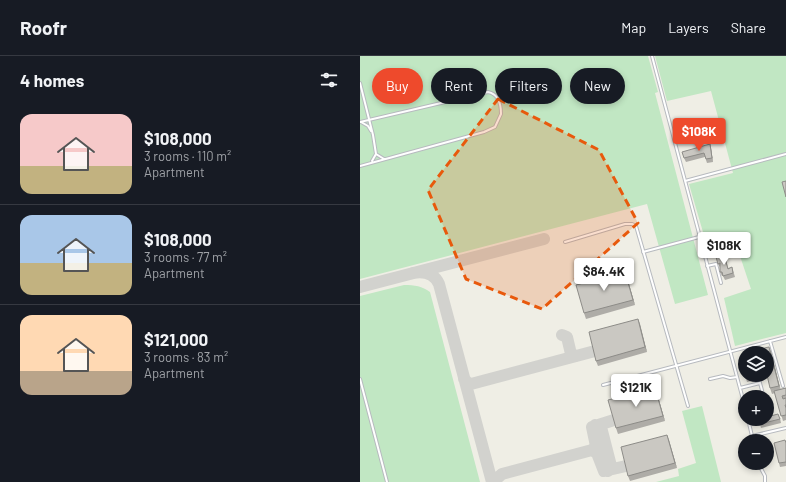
<!DOCTYPE html>
<meta charset="utf-8">
<style>
:root{--surface:#171b24;--page:#242831;--text:#f1f3f6;--muted:#9ea1a6;--line:#363941;--accent:#ee4a2c}
body{margin:0;font-family:Barlow,sans-serif;background:var(--page);color:var(--text);height:100vh;display:flex;flex-direction:column;font-size:15px;white-space:nowrap}
*{box-sizing:border-box;margin:0}
p{font-size:13px;color:var(--muted)}
.icon{flex:none;width:22px;height:22px;fill:none;stroke:currentColor;stroke-width:2;stroke-linecap:round;stroke-linejoin:round}
.map{position:relative;flex:1;overflow:hidden}
.sheet{display:flex;flex-direction:column;background:var(--surface);width:360px}
.sheet>*{flex:none}
.banner{position:absolute;left:12px;top:12px;width:354px;height:36px;display:flex;gap:8px}
.buttons{position:absolute;left:378px;top:290px;display:grid;gap:8px}
.buttons a{display:grid;place-items:center;width:36px;height:36px;border-radius:50%;background:var(--surface);box-shadow:0 2px 6px #0003;font-size:20px}
.price{position:absolute;translate:-50% -34px;padding:0 9px;border-radius:4px;background:#fff;color:#222;font-size:13px;line-height:26px;filter:drop-shadow(0 1px 2px #0008)}
.price::after{content:'';position:absolute;left:50%;top:24px;width:12px;height:9px;margin-left:-6px;background:inherit;clip-path:polygon(0 0,100% 0,50% 100%)}
.price.current{background:var(--accent);color:#fff}
ul{padding:0;list-style:none}
li{display:flex;align-items:center;gap:12px;height:100px;padding:0 20px}
li+li{border-top:1px solid var(--line)}
li span{display:grid;place-items:center;flex:none;width:112px;height:80px;border-radius:12px;color:#555}
li>.icon{margin-inline-start:auto}
span .icon{width:48px;height:48px;fill:#fffc;stroke-width:1}
li b{font-size:17px}
h2{display:flex;justify-content:space-between;align-items:center;height:48px;padding:0 20px;font-size:17px}
.chip{padding:0 14px;border-radius:18px;background:var(--surface);box-shadow:0 2px 6px #0003;font-size:14px;line-height:36px}
.chip.current{background:var(--accent);color:#fff}
header{display:flex;align-items:center;gap:24px;box-sizing:border-box;height:56px;padding:0 20px;background:var(--surface);border-bottom:1px solid var(--line)}
header strong{font-size:19px}
nav{display:flex;gap:22px;margin-inline-start:auto;font-size:14px}
main{display:flex;flex:1;min-height:0}
.map>svg:first-child{display:block}
.green{fill:#c1e7c3}
.lines{fill:none;stroke-linecap:round;stroke-linejoin:round}
.taxiway{stroke:#d2d2ce;stroke-width:12}
.service-casing{stroke:#b7babf;stroke-width:4}
.service{stroke:#fff;stroke-width:2}
.wall{fill:#aeaca7}
.shaded-wall{fill:#8d8c88}
.building{fill:#cac8c2;stroke:#8d8c88}
.marked{fill:#e8590c;fill-opacity:0.2;stroke:#e8590c;stroke-width:3;stroke-dasharray:8 5;stroke-linejoin:round}
</style>
<header>
<strong>Roofr</strong>
<nav><a>Map</a><a>Layers</a><a>Share</a></nav>
</header>
<main>
<section class="sheet">
<h2>4 homes<svg class="icon" aria-label="filters" viewBox="0 0 24 24"><path d="M4 7h16M4 17h16"/><circle cx="9" cy="7" r="2"/><circle cx="15" cy="17" r="2"/></svg></h2>
<ul>
<li><span style="background:linear-gradient(#f6c9c9 65%,#c2b280 0)"><svg class="icon" aria-label="home" viewBox="0 0 24 24"><path d="M3 11l9-7 9 7M6 9v11h12V9"/></svg></span><div><b>$108,000</b><p>3 rooms · 110 m²</p><p>Apartment</p></div></li>
<li><span style="background:linear-gradient(#a9c7e8 60%,#c2b280 0)"><svg class="icon" aria-label="home" viewBox="0 0 24 24"><path d="M3 11l9-7 9 7M6 9v11h12V9"/></svg></span><div><b>$108,000</b><p>3 rooms · 77 m²</p><p>Apartment</p></div></li>
<li><span style="background:linear-gradient(#ffd9b3 70%,#b9a48a 0)"><svg class="icon" aria-label="home" viewBox="0 0 24 24"><path d="M3 11l9-7 9 7M6 9v11h12V9"/></svg></span><div><b>$121,000</b><p>3 rooms · 83 m²</p><p>Apartment</p></div></li>
</ul>
</section>
<div class="map">
<svg width="426" height="426" viewBox="0 0 426 426">
<rect width="100%" height="100%" fill="#efeee5"/>
<path class="green" d="M0 0H288L298 36 295 37 348 239 315 248 287 148 0 223Z
M295 0H426V277L375 290 364 242 391 233 372 176 345 183 329 128 373 117 351 35 307 45Z
M44 229C55 229 62 230 70 236L120 426H0V240Z
M342 350 361 426H296L319 420 318 413 336 407 322 355Z"/>
<g class="lines">
<path class="taxiway" d="M53 217C64 215 74 217 79 228L132 426
M0 231 184 183
M202 279 207 281 211 298 216 300
M104 323 107 326 111 328 235 295
M254 364 232 371 236 390 232 394 237 397 244 415 266 410
M235 369 241 371 251 410 248 415
M133 426 142 418 232 394"/>
<defs>
<path id="service" d="M292 0 385 351
M0 27 13 79
M0 66 128 36C139 38 141 49 141 58L135 71 124 76 0 110
M1 66 8 70 11 75
M16 98 24 103
M12 105 16 98 13 79
M325 125 426 98
M205 186 265 168H272L276 170 328 350
M283 196 339 181
M347 210 356 208 361 227
M410 285 423 330
M0 323 27 426
M350 323 363 320 370 322 377 321
M400 327 403 338
M243 329 426 281
M380 332 400 327 398 319
M388 363 392 380 426 372
M392 380 393 385
M398 407 405 420V426"/>
</defs>
<use href="#service" class="service-casing"/>
<use href="#service" class="service"/>
</g>
<path class="wall" d="M350 88 351 92 353 106 347 107 345 101 326 106 324 102Z
M366 203 368 212 372 211 375 221 365 224 363 220H362L360 216V211L358 208Z
M267 221 275 249 226 263 224 257Z
M278 263 287 296 238 310 236 305Z
M411 296 420 333 426 332V364L423 365 415 337 412 338 410 332Z
M385 319H391L393 325 387 326Z
M297 337 305 365 258 378 256 372Z
M420 362 421 367 401 372 400 368Z
M307 379 317 412 270 425 268 420Z
M426 386V410L420 411 419 407Z"/>
<path class="shaded-wall" d="M350 88 351 92 353 106 352 102Z
M265 216 267 221 275 249 273 244Z
M278 263 280 268 287 296 285 291Z
M409 291 411 296 421 335 419 330Z
M295 332 297 337 305 365 303 360Z
M307 379 309 384 317 412 315 407Z"/>
<path class="building" d="M350 88 352 102 346 103 344 97 324 102 322 96Z
M426 125V141L422 126Z
M364 199 368 213 372 211 373 217 363 220 362 216H360V207L358 208 356 201Z
M265 216 273 244 224 257 216 229Z
M278 263 285 291 236 305 229 276Z
M409 291 419 330 410 332 407 319V297H401L400 293Z
M385 301V319H391V321L385 322 380 303Z
M295 332 303 360 256 372 248 344Z
M426 332V339L422 340 423 343 426 342V349H425L426 352V359L421 360 414 335Z
M418 358 420 363 400 368 398 363H407V361Z
M307 379 315 407 268 420 261 391Z
M425 384 426 387V406L419 407 414 387Z"/>
<path class="marked" d="M138 43 239 94 278 167 182 253 106 223 68 134Z"/>
</svg>
<div class="buttons">
<a><svg class="icon" aria-label="layers" viewBox="0 0 24 24"><path d="M12 4l9 5-9 5-9-5zM3 14l9 5 9-5"/></svg></a>
<a>+</a>
<a>−</a>
</div>
<b class="price current" style="left:339px;top:96px">$108K</b>
<b class="price" style="left:364px;top:210px">$108K</b>
<b class="price" style="left:244px;top:236px">$84.4K</b>
<b class="price" style="left:276px;top:352px">$121K</b>
<div class="banner">
<a class="chip current">Buy</a>
<a class="chip">Rent</a>
<a class="chip">Filters</a>
<a class="chip">New</a>
</div>
</div>
</main>
